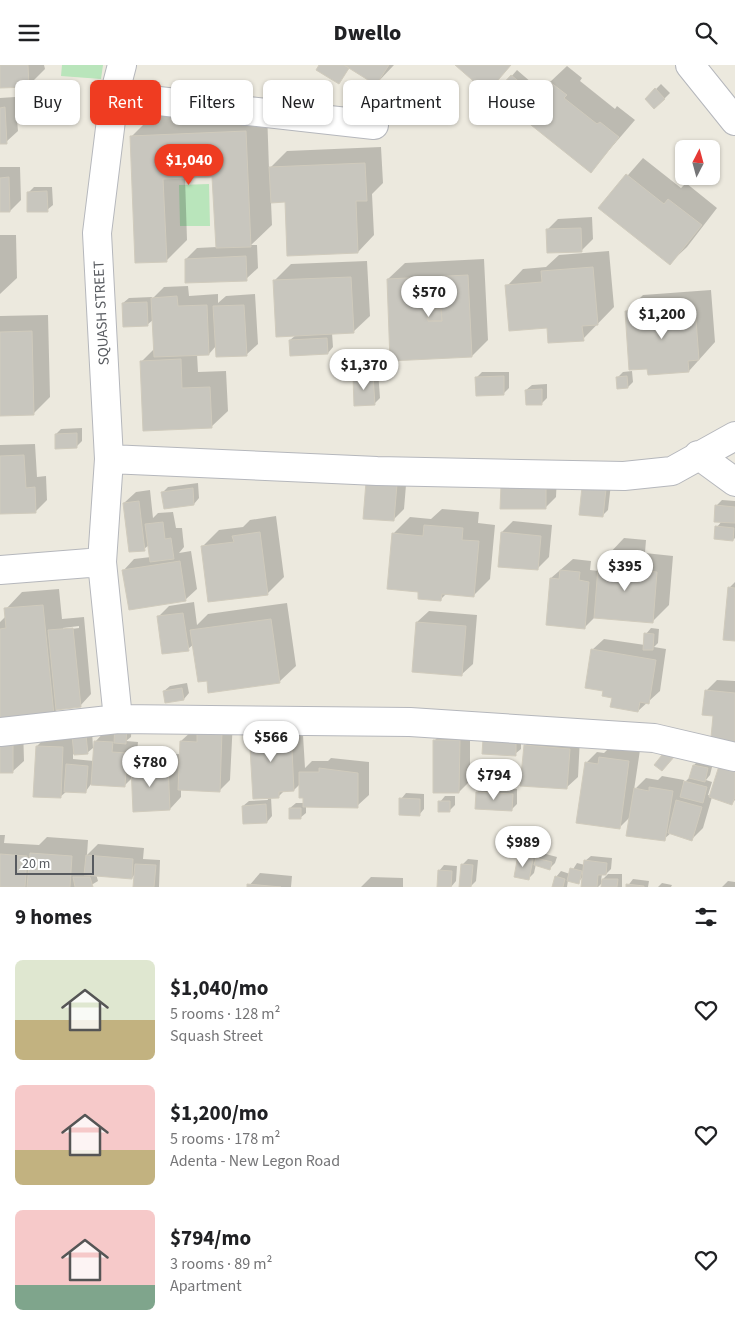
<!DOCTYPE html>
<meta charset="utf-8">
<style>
:root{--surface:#fff;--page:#f6f6f6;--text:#202124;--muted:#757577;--accent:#ef3c21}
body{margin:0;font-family:"Source Sans 3",sans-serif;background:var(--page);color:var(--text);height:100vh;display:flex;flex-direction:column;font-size:19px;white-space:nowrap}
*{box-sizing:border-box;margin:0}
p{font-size:16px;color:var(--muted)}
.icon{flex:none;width:28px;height:28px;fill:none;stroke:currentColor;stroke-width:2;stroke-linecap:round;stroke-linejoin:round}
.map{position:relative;height:822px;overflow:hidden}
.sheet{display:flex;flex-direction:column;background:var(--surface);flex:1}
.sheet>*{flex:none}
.banner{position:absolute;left:15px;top:15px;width:705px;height:45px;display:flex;gap:10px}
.needle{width:32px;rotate:6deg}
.controls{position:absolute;left:675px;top:75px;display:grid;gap:10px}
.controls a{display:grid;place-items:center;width:45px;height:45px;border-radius:8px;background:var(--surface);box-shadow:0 1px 4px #0004;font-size:25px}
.scale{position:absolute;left:15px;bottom:12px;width:79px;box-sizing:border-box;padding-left:5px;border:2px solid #585b60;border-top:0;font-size:14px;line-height:18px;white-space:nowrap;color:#585b60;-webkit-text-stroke:4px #fff;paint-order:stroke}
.price{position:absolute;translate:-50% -42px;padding:0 11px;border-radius:18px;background:#fff;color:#222;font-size:16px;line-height:32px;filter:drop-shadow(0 1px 2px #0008)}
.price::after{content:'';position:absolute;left:50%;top:30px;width:15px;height:11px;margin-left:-8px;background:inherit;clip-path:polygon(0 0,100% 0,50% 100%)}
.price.on{background:var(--accent);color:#fff}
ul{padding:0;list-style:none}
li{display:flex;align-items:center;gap:15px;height:125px;padding:0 15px}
li span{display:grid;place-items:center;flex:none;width:140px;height:100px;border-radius:8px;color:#555}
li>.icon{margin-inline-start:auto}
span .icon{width:60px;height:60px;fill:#fffc;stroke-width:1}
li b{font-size:21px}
h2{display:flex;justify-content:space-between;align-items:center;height:60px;padding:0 15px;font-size:21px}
.pill{padding:0 18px;border-radius:8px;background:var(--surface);box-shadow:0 1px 4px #0004;font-size:18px;line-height:45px}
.pill.on{background:var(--accent);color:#fff}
header{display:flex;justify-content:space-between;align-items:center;height:65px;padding:0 15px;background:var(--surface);font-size:22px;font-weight:800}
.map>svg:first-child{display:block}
.green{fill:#b9e5bb}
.shadow{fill:#0003;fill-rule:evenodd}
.building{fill:#c8c6be;stroke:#d0cbbd;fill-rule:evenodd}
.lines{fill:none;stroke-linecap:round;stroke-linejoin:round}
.minor-casing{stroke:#b5b7bc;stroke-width:30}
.minor{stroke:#fff;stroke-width:28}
.labels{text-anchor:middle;stroke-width:5;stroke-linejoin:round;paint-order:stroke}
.street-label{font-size:15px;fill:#585b60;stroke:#fff}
</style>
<header><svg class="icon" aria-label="menu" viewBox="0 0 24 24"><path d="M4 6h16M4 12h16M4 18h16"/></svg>Dwello<svg class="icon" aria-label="search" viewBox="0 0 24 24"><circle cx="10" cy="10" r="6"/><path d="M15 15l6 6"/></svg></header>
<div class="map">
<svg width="735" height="822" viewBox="0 0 735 822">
<rect width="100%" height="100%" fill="#ece9de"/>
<path class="green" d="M62 0H103L101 14 61 11Z
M209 119 210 161H180L179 120Z"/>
<path class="shadow" d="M0 0H44L45 4 28 21 0 22Z
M321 0H394L376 19 350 2 339 17Z
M567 1 582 13 580 16 615 44 617 41 635 55 591 106 550 17Z
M517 5 532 18 513 40 493 32Z
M661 19 670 28 655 43 646 34Z
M15 32 18 66 6 77 0 78V33Z
M267 46 269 104 287 86 381 82 383 118 372 129 374 170 358 187 286 136 271 137 272 160 251 180H257L258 203 246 214 186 194 197 183 217 182 214 110 185 112 187 175 166 196 131 72 152 51Z
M643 93 681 123 686 118 717 143 687 182 670 198 600 142Z
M0 102H20L21 135 10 146H0Z
M34 122H52L53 140 47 145 28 128Z
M592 152 593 174 582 185 547 165 558 154Z
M0 170H16L17 213 0 229Z
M609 186 614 242 583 274 549 262 507 221 523 204 546 202 559 190Z
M484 194 488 275 472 291 388 214 405 198Z
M367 196 370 251 353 267 332 268 333 282 328 288 290 275 296 270 275 215 291 199Z
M188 221 189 231 218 229V238L226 231 255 229 258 279 246 290 216 281 209 289H197L198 307 226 306 228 346 211 362 141 297 155 283 154 254 147 260 123 238 129 233 152 232V234L164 222Z
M711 225 715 277 689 306 626 247 643 230Z
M48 250 50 332 34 348 0 349V251Z
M378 305 380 333 374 339 354 312 359 306Z
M632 306 633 317 628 322 618 312 623 307Z
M482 307H509V323L504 328 476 313Z
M547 319V333L542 338 526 325 532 320Z
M82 363V376L76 382 56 369 61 364Z
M35 379 37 412 46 411 47 435 35 447 0 448V380Z
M407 408 404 444 393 455 364 452Z
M557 410 556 432 545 443H501Z
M198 418 199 433 194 439 163 427 168 422Z
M611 419 608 445 603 450 581 448Z
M150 425 153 453 158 448 173 447 176 463H182L184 482 179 488 191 486 197 524 185 535 123 506 134 494 151 492 149 480 144 484 124 438 136 427Z
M722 435 735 436V473L733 475 717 462 722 456 716 441Z
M442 444 479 447 478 458 495 460 490 514 474 530 447 528 441 534 419 525 393 469 410 452 431 454Z
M276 451 284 512 267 529 203 481 219 465 243 462 250 455Z
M513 456 552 460 549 492 537 504 502 467Z
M624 473 646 475 645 488 673 491 669 540 652 557 596 551 585 562 551 513 573 494 591 496 590 505 599 506 608 490Z
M735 517V575L729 523Z
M59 524 62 554 84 552 91 629 80 641 59 643 53 648 0 646V557L6 551V544L22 527ZM79 561V563L63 565V563Z
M194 537 197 560 208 549 287 538 296 601 279 617 208 615 194 579 188 584 158 552 169 541Z
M429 546 477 550 473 599 461 610 417 557Z
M651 563 659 564 658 578 654 582 666 584 660 626 638 646 605 625 592 585 604 574 645 580 646 569Z
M717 615 735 616V684L714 650 706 626Z
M187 618 189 628 184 634 164 626 170 621Z
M302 653 305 703 312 696H328L331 693 369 697V730L357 741 306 740V748L300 753 290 743 296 738H304L300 719 294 725 284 726 278 732H271L272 751 267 757 243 741 249 736 268 735 251 667Z
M132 654 131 672 126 676 138 677 136 698 144 690 181 689V676L193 665 233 655 230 715 219 726 181 724V732L170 744 133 712 124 721 91 719 86 726H67L60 732 37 681 43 675 92 665 93 683 87 688 73 689V694L94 696 95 677 106 665Z
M0 662H23L24 696 12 707H0Z
M446 664H470V716L459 727 435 675Z
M536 669 580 673 578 712 566 723 525 681Z
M521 670V684L515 689 484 675Z
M611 681 640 685 634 725 646 713 658 715 662 711 684 715 683 719 691 711 694 700 699 695 713 698 710 710 706 715 712 717 708 730 711 731 735 692V735L732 738 712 732 703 763 692 774 671 768 664 774 630 752 619 763 586 698 597 687 604 688Z
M482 722 517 724V739L511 745 477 727Z
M406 728 424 729V744L419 750 401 734Z
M445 731H455V740L450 745 440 737Z
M0 770H5L4 778 39 780 47 772 88 775 87 790 98 779 144 783 143 794 160 795 159 822H134L135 809 132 813 96 809 98 816 88 822H0Z
M525 785 538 788 537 793 542 788 557 792 555 798 550 803 536 799 534 808 528 814 520 790Z
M591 791 612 793 611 804 606 809H622V822H603V817L598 822H575H582L583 812 578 817 568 815 567 822H553L556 812 561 806 570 809 577 798 585 800V796ZM602 809H608L601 816Z
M468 794 478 795 476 816 470 822 462 800Z
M444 800 457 801 456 816 451 822 439 806Z
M260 808 292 811 291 822H248Z
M371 812 403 813V822H361Z
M633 814 649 816 648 822H627Z
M728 816 735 817V822H722Z
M662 818 672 820 671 822H658Z"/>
<path class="building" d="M0 0H28L29 22 0 23Z
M319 0H344L349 3 339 19 316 5Z
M344 0H389L376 20Z
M455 0H511L487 28Z
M511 10 528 24 508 47 491 32Z
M550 17 567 30 564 33 597 59 600 57 619 72 591 108 521 52Z
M655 23 665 34 654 44 645 34Z
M5 42 7 79H0V43Z
M246 66 251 182 216 183 212 112 163 114 167 197 135 198 130 71Z
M365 98 367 136H356L358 188 287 191 285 137 271 138 269 102Z
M626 109 664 139 668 134 702 160 670 200 598 143Z
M9 112 10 147H0V113Z
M47 126 48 147H27V127Z
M581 163 582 187 547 188 546 164Z
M246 191 247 216 185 218V194Z
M593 202 598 260 582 261 584 276 548 278 547 263 509 266 505 220 542 217 541 206Z
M468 210 472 292 390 296 387 214ZM427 244H441L442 256H428Z
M351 212 354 268 276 272 273 215Z
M177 231 178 241 207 240 209 290 154 292 151 233Z
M147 237 148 261 123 262 122 238Z
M244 240 247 291 216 292 213 241Z
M695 241 699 295 688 296 689 307 648 310 647 304 629 305 625 246Z
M427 244H441L442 256H428Z
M32 266 34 350 0 351V267Z
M327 273 328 289 290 291 289 275Z
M181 294 182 323 210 322 212 363 143 366 140 296Z
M373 310 375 340 354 341 353 311Z
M504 311V330L476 331 475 312Z
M627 311 628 323 617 324 616 312Z
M542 324V340H526L525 325Z
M77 368V383L55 384V369Z
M24 390 26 423 35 422 36 448 0 449V391Z
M366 417 397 419 394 456 363 454Z
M501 420 546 421V444H500Z
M582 422 606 424 603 452 579 450Z
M193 423 194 440 164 444 161 427Z
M139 436 145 486 129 487 123 438Z
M715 440 735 442V458L714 457Z
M163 457 165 474 171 473 174 494 150 497 145 459Z
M424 460 463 463 462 475 479 476 474 532 442 529 441 536 418 534V527L387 524 392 468 423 471Z
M715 461 734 463 733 476 714 474Z
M260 467 268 530 208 537 201 481 234 477 232 471Z
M501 467 541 471 538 505 498 502Z
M606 489 630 491 629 504 657 507 653 558 594 553 598 502H605Z
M180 496 186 536 129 545 122 505Z
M560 505 580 507 579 515 589 517 585 564 546 560 550 513 559 514Z
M728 522 735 523V576L723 575Z
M43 540 54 650 0 655V564L6 563 4 543Z
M183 548 189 586 162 589 157 551Z
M271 554 280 618 208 628 207 616 198 617 190 565Z
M416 557 466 561 462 611 412 607Z
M73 563 81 642 56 645 48 565Z
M644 568 654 569 653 585H643Z
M591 584 656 595 649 639 640 637 638 647 610 642 612 633 602 631 603 626 585 623Z
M182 623 184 635 165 638 163 626Z
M705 625 735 628V685L710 683 713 651 702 650Z
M115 658 127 659 126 679 114 678Z
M291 664 294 726 279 727V733L253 734 249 666Z
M197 665 222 666 220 727 178 725 180 676 197 677Z
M86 670 88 689 74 690 72 671Z
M0 673H13V708H0Z
M483 674 516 675V691L482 689Z
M433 675H460L459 728H433Z
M94 676 113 677 112 687 127 688 125 722 91 720Z
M524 680 570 684 567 724 520 721Z
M36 681 63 682 61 733 33 732Z
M666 685 674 692 662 706 654 700Z
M599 692 629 696 620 764 576 758 585 697 598 699Z
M66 699 88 701 86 728 64 727Z
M168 700 170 745 133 747 131 701Z
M693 700 708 703 705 717 689 713Z
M719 701 735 706V732L732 740 709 732Z
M319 703 358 708V743L303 742V733H299V707H319Z
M684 716 707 722 703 738 680 732Z
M649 722 673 726 665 776 626 771 634 723 649 726Z
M476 727 513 729 512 746 475 744Z
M399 733 420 734V751L399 750Z
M676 735 702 742 692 776 668 768Z
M438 736H450V747H438Z
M266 739 267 758 243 759 242 741Z
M289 743H301V754H289Z
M30 788 72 791 70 822H27Z
M0 789 27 791 25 822H0Z
M86 790 133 794 132 814 84 810Z
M518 790 533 794 529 815 514 812Z
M536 793 552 797 550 805 534 800Z
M584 795 607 798 606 810H598L597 822H581Z
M135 799 156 800 154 822H133Z
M461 799 473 800 471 822H459Z
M570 803 582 806 579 819 567 816Z
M438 805 452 806 451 822H437Z
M555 811 565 814 563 822H552Z
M73 812H90L93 822H75Z
M602 814H618L617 822H601Z
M247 819 281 822H247Z
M626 819 644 821V822H626Z"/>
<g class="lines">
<defs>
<path id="minor" d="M690 0 735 56
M114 31 374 60
M698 390 735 417
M109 394 377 406 624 411 672 406 735 371
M0 505 102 497
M118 654 102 497 109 394 97 168 114 31 122 0
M0 667 118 654 410 657 654 673 735 692"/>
</defs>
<use href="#minor" class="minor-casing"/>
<use href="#minor" class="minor"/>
</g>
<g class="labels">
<g class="street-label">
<text transform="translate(101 248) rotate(-93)" y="5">SQUASH STREET</text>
</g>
</g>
</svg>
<div class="controls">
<a><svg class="needle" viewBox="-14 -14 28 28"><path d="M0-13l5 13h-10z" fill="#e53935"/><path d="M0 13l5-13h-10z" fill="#757577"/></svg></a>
</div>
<div class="scale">20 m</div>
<b class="price on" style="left:189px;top:121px">$1,040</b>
<b class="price" style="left:429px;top:253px">$570</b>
<b class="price" style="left:662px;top:275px">$1,200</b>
<b class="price" style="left:364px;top:326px">$1,370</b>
<b class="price" style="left:625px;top:527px">$395</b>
<b class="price" style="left:271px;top:698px">$566</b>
<b class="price" style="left:150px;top:723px">$780</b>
<b class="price" style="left:494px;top:736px">$794</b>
<b class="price" style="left:523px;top:803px">$989</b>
<div class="banner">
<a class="pill">Buy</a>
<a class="pill on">Rent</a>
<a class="pill">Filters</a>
<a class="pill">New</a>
<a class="pill">Apartment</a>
<a class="pill">House</a>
</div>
</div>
<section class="sheet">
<h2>9 homes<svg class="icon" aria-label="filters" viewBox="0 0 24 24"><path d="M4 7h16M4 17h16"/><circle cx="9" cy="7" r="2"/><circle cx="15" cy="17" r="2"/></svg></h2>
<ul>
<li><span style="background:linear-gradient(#dfe7d0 60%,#c2b280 0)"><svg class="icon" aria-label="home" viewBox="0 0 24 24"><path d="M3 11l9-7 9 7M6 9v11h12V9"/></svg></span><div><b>$1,040/mo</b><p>5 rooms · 128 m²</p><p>Squash Street</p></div><svg class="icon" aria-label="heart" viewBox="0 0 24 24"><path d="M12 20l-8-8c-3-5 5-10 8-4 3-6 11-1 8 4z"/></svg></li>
<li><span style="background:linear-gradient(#f6c9c9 65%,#c2b280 0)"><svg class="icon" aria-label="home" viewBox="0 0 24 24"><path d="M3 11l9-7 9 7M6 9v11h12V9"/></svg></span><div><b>$1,200/mo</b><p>5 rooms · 178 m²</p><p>Adenta - New Legon Road</p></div><svg class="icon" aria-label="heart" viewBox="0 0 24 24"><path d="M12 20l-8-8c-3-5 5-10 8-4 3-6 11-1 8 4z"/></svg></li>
<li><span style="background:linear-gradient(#f6c9c9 75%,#7fa58c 0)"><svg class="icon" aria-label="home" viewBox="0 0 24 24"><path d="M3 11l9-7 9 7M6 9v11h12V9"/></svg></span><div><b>$794/mo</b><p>3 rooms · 89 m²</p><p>Apartment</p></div><svg class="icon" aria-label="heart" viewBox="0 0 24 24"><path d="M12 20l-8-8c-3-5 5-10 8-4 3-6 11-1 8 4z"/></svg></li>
</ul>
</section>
